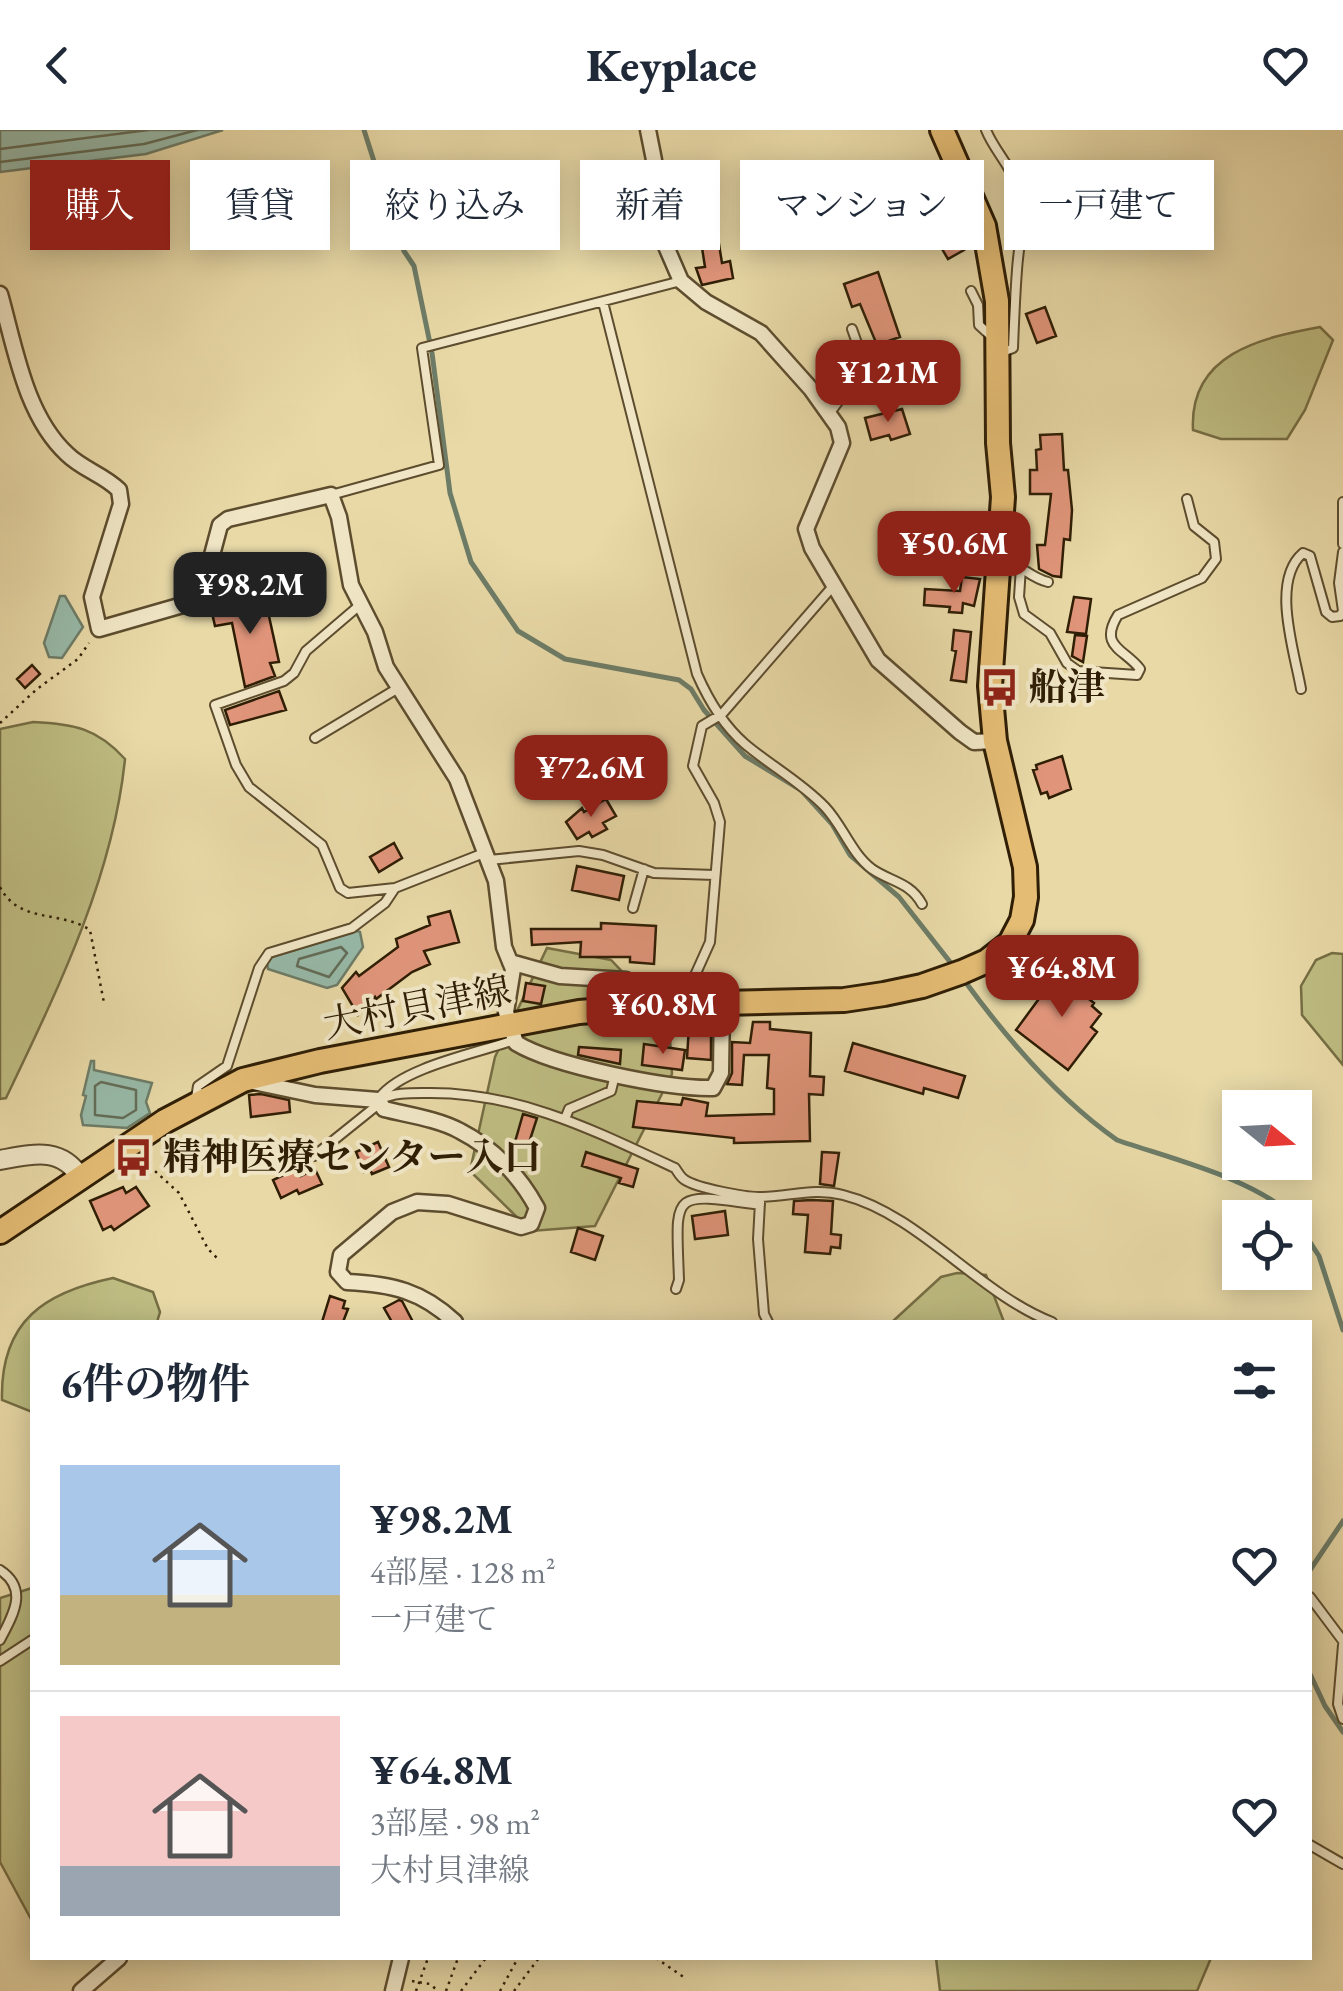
<!DOCTYPE html>
<html lang="ja">
<meta charset="utf-8">
<style>
:root{--surface:#fff;--page:#f2f2f3;--text:#1f2937;--muted:#747a83;--line:#e0e1e3;--accent:#8f2418}
body{margin:0;font-family:"EB Garamond","Noto Serif JP",serif;background:var(--page);color:var(--text);height:100vh;display:flex;flex-direction:column;font-size:38px;white-space:nowrap}
*{box-sizing:border-box;margin:0}
p{font-size:32px;color:var(--muted)}
.icon{flex:none;width:55px;height:55px;fill:none;stroke:currentColor;stroke-width:2;stroke-linecap:round;stroke-linejoin:round}
.map{position:relative;flex:1;overflow:hidden}
.side{position:absolute;left:30px;top:1190px;width:1282px;height:640px;display:flex;flex-direction:column;background:var(--surface);border-radius:0px;box-shadow:0 5px 25px #0003}
.side>*{flex:none}
.banner{position:absolute;left:30px;top:30px;width:1285px;height:90px;display:flex;gap:20px}
.needle{width:65px;rotate:108deg}
.buttons{position:absolute;left:1222px;top:960px;display:grid;gap:20px}
.buttons a{display:grid;place-items:center;width:90px;height:90px;border-radius:0px;background:var(--surface);box-shadow:0 5px 25px #0003;font-size:50px}
.price{position:absolute;translate:-50% -85px;padding:0 22px;border-radius:20px;background:var(--accent);color:#fff;font-size:32px;line-height:65px;filter:drop-shadow(0 2px 5px #0008)}
.price::after{content:'';position:absolute;left:50%;top:60px;width:30px;height:22px;margin-left:-15px;background:inherit;clip-path:polygon(0 0,100% 0,50% 100%)}
.price.active{background:#222;color:#fff}
ul{padding:0;list-style:none}
li{display:flex;align-items:center;gap:30px;height:250px;padding:0 30px}
li+li{border-top:2px solid var(--line)}
li span{display:grid;place-items:center;flex:none;width:280px;height:200px;border-radius:0px;color:#555}
li>.icon{margin-inline-start:auto}
span .icon{width:120px;height:120px;fill:#fffc;stroke-width:1}
li b{font-size:42px}
h2{display:flex;justify-content:space-between;align-items:center;height:120px;padding:0 30px;font-size:42px}
.tag{padding:0 35px;border-radius:0px;background:var(--surface);box-shadow:0 5px 25px #0003;font-size:35px;line-height:90px}
.tag.active{background:var(--accent);color:#fff}
header{display:flex;justify-content:space-between;align-items:center;height:130px;padding:0 30px;background:var(--surface);font-size:45px;font-weight:800}
.map>svg:first-child{display:block}
.green{fill:#bebd82;stroke:#766e44;stroke-width:2.5}
.water{fill:#97baa9;stroke:#6d7c67;stroke-width:2.5}
.lines{fill:none;stroke-linecap:round;stroke-linejoin:round}
.shore{stroke:#636c57;stroke-width:2.5}
.stream{stroke:#6d7c67;stroke-width:5}
.building{fill:#e0957a;stroke:#2f1e05;stroke-width:2.5}
.service-casing{stroke:#5d4d2e;stroke-width:12}
.minor-casing{stroke:#5d4d2e;stroke-width:19}
.tertiary-casing{stroke:#5d4d2e;stroke-width:22}
.primary-casing{stroke:#2f1e05;stroke-width:28}
.path{stroke:#2f1e05;stroke-width:2.5;stroke-dasharray:2.5 5;stroke-linecap:butt}
.service{stroke:#f0e6c6;stroke-width:8}
.minor{stroke:#f0e6c6;stroke-width:14}
.tertiary{stroke:#f0e6c6;stroke-width:18}
.primary{stroke:#e4bc74;stroke-width:22}
.labels{text-anchor:middle;stroke-width:8;stroke-linejoin:round;paint-order:stroke}
.poi-label{font-size:38px;font-weight:bold;fill:#2f1e05;stroke:#f0e6c6;text-anchor:start}
.street-label{font-size:38px;fill:#2f1e05;stroke:#f0e6c6}
</style>
<header><svg class="icon" aria-label="back" viewBox="0 0 24 24"><path d="M15 5l-7 7 7 7"/></svg>Keyplace<svg class="icon" aria-label="heart" viewBox="0 0 24 24"><path d="M12 20l-8-8c-3-5 5-10 8-4 3-6 11-1 8 4z"/></svg></header>
<div class="map">
<svg width="1343" height="1861" viewBox="0 0 1343 1861">
<rect width="100%" height="100%" fill="#e8d9a7"/>
<filter id="stains"><feTurbulence type="fractalNoise" baseFrequency=".002" numOctaves="4"/><feColorMatrix values="0 0 0 0 .2 0 0 0 0 .09 0 0 0 0 .02 0 0 0 .5 -.17"/></filter>
<radialGradient id="worn" r=".72"><stop offset=".6" stop-color="#630" stop-opacity="0"/><stop offset="1" stop-color="#630" stop-opacity=".3"/></radialGradient>
<path class="green" d="M1320 197 1333 210 1305 280 1287 309H1221L1193 300C1189 224 1260 208 1320 197Z
M33 592C74 594 97 598 125 629 113 748 57 861 6 968L0 969V599Z
M547 818 611 830 669 891 672 944 595 1096 531 1101 470 1041 495 927Z
M1332 823 1343 824V935L1302 885 1301 856 1316 830Z
M957 1143 986 1145 1004 1192H892L941 1147Z
M113 1148 153 1162 160 1182 157 1192H32V1282L2 1270C0 1190 46 1162 113 1148Z
M32 1458V1791L0 1732V1468Z
M936 1828H1211L1197 1861H940Z"/>
<path class="water" d="M0 0H223L146 24 0 42Z
M60 466H65L83 497 62 528 49 527 44 513Z
M357 801 360 802 363 817 337 855 327 858 268 839 267 832 272 827Z
M91 931H94V940L152 953 146 972 150 983 127 998 83 995 81 985 86 966 83 965Z"/>
<g class="lines">
<path class="shore" d="M0 19 148 0
M0 32 144 14 197 0
M341 817 347 823 329 847 297 836 299 829Z
M101 952 136 960V980L123 988 95 985V956Z"/>
<path class="stream" d="M364 0 395 97 404 121 414 136 432 223 450 363 471 432 518 501 565 529 679 550 691 559 704 580 745 626 801 660 832 694 850 725 899 767 954 837
M964 850C1007 909 1057 968 1117 1010 1168 1028 1257 1049 1294 1088
M1295 1089 1319 1126 1343 1200
M1310 1440 1343 1391
M1310 1544 1325 1576 1343 1602"/>
</g>
<path class="building" d="M948 71 960 102 955 104 964 120 948 129 942 119 945 117 932 78Z
M715 89 722 133 730 131 733 148 702 155 696 138 705 137 698 92Z
M878 142 900 207 877 215 860 174 852 177 844 154Z
M1045 177 1056 206 1037 213 1026 184Z
M902 279 910 304 891 310 889 305 871 310 865 288Z
M1062 304 1064 340H1068L1072 380 1070 410 1064 409 1061 447 1053 446 1039 439 1037 415H1045L1051 364H1030V340H1037L1036 320 1041 319 1040 305Z
M962 447 980 449 974 476 963 473 962 483 949 482 950 477 924 475 925 459 960 461Z
M1074 467 1091 469 1086 504 1067 502Z
M265 468 279 532 270 533 275 546 245 557 232 493 215 496 210 474Z
M954 500 971 502 966 552 951 550 956 521 952 520Z
M1075 505 1087 506 1083 532 1072 526Z
M32 535 40 544 25 558 17 549Z
M279 561 286 580 230 595 225 580Z
M1062 626 1071 659 1049 668 1047 662 1041 664 1033 640 1037 639 1036 635Z
M606 669 616 686 603 693 607 699 592 707 589 702 577 709 566 692 582 678 584 682Z
M394 713 402 728 379 742 370 727Z
M577 736 624 746 619 770 572 760Z
M450 781 459 812 424 821 430 834 412 842 376 869 375 867 358 885 342 858 356 842 359 846 398 817 396 809 430 795 428 787Z
M601 793 656 796 654 834 630 832V827H580L581 812 532 815 531 799H601Z
M1063 836 1086 853 1079 861 1094 873 1092 876 1101 884 1091 897 1097 902 1068 940 1016 900Z
M526 853 545 856 541 874 523 871Z
M753 892H770V899L811 903 810 946 824 947 823 965 809 964 810 1011 734 1013V1008L633 997 637 971 681 975 683 968 708 973 706 986 774 984V959L767 958 769 925H744L742 955 727 954 732 943V912L750 913Z
M689 896 711 898V930L687 928Z
M853 913 965 946 958 968 924 958 923 964 845 941Z
M644 914 685 920 682 940 642 935Z
M579 917 621 920 620 934 578 925Z
M261 964 289 970 290 982 251 987 249 965Z
M523 984 537 988 528 1016 515 1012Z
M378 1012 389 1037 372 1044 370 1039 364 1042 356 1022Z
M586 1022 638 1039 633 1057 619 1053 621 1048 582 1036Z
M822 1022 839 1023 834 1056 820 1054Z
M298 1038 301 1046 315 1039 322 1054 299 1064 297 1060 281 1068 273 1050Z
M123 1057 126 1063 136 1057 149 1076 114 1100 111 1096 103 1100 90 1071Z
M812 1070 833 1071 831 1104 841 1105 840 1118 831 1117 830 1124 805 1122 808 1085 793 1084 794 1071Z
M725 1081 728 1105 695 1109 692 1086Z
M578 1098 603 1106 595 1130 571 1122Z
M330 1166 345 1171 343 1178 348 1179 343 1192H322Z
M399 1170 402 1171 413 1192H392L384 1178Z"/>
<g class="lines">
<defs>
<path id="service" d="M986 0C994 20 1010 35 1016 54 1027 84 1019 110 1017 140 1015 166 1014 192 1013 218L1002 222
M971 161 978 175 979 195 991 206
M603 172 697 544C708 569 724 596 745 614 771 636 801 652 825 677 843 696 851 723 872 739 891 752 910 752 922 774
M865 236 882 261
M829 284 865 236 852 199
M331 365 439 335 422 218 681 151
M1343 372V414
M1004 430C1021 435 1031 448 1048 452
M1021 437 1019 467 1024 484 1050 503 1067 533 1078 541 1137 545 1140 539C1125 519 1098 517 1118 485L1202 448 1216 429 1214 412 1194 396 1187 369
M361 474 306 521 294 543 284 551 215 575 236 635 249 657 322 715 340 758 348 763 395 758
M1301 559C1295 523 1270 451 1303 423L1310 426 1326 482 1332 487 1340 486 1343 481 1339 453 1343 422
M315 608 400 557
M489 730 579 721 603 725 654 743 715 745
M633 778 644 739
M691 869 692 852 710 812 720 692 714 673 693 636 702 596 722 584 834 455
M380 967C403 937 478 923 514 910
M196 968 198 956 227 936 259 838 269 823 352 798 385 773 395 758 484 723
M378 970C396 962 411 963 431 963 521 963 595 1001 675 1038 678 1042 680 1047 685 1050 697 1058 744 1067 759 1067 789 1067 813 1057 843 1065 919 1084 979 1164 1052 1192
M565 989 569 979 611 961 615 945
M314 1026 380 973
M760 1072 758 1109 764 1184 768 1192
M676 1159 679 1150C676 1061 669 1062 760 1075
M0 1440C29 1459 13 1485 0 1510
M1310 1467 1343 1511
M1343 1515 1338 1574 1343 1589
M0 1531 32 1510
M1310 1715 1343 1734"/>
<path id="minor" d="M648 0 654 30 652 73 655 91 681 151 706 172 761 203 811 259 838 297 842 313 806 399 812 418 878 530 960 602 974 612 995 611
M0 164C15 217 25 285 67 324 82 339 104 345 119 360L121 374 92 467 99 499 200 470 220 395 228 389 331 365 339 387 351 455 375 502 386 537 457 649 496 751 504 817 513 839 506 882 516 913C554 936 668 959 713 958L721 943 722 873
M510 832 560 846 626 850 634 858 638 877
M249 951 315 965 378 970 384 979C408 985 438 989 460 1001 493 1018 520 1046 537 1078L531 1094 521 1097 448 1074 417 1072 392 1082 341 1125 338 1142 347 1152C392 1154 422 1161 455 1192
M81 1861 119 1828
M393 1861 401 1828"/>
<path id="tertiary" d="M0 1030C33 1024 61 1016 81 1048"/>
<path id="primary" d="M0 1102 165 991 243 950 320 931 579 882 682 874 844 870 884 864 922 856 962 842 987 831 1010 813 1022 790 1026 767 1025 737 995 611 990 556 1003 367 998 313 997 171 984 96 942 0"/>
</defs>
<use href="#service" class="service-casing"/>
<use href="#minor" class="minor-casing"/>
<use href="#tertiary" class="tertiary-casing"/>
<use href="#primary" class="primary-casing"/>
<path class="path" d="M0 593 37 559 78 529 89 513
M0 757C19 794 60 780 90 800L104 873
M144 1031 179 1063 208 1119 220 1131
M656 1828 685 1848
M412 1851 430 1854 438 1861
M416 1861 428 1828
M446 1861 458 1828
M461 1861 486 1828
M500 1861 518 1828
M514 1861 539 1828"/>
<use href="#service" class="service"/>
<use href="#minor" class="minor"/>
<use href="#tertiary" class="tertiary"/>
<use href="#primary" class="primary"/>
</g>
<defs>
<symbol id="bus-bare" viewBox="-9 -9 18 18"><path d="M-5-6H5V4H4V6H2V4H-2V6H-4V4H-5ZM-3.5-4V0h7V-4ZM-3.5 1.2v1.5H-2V1.2ZM2 1.2v1.5H3.5V1.2Z" fill="#8f2418" stroke="#f0e6c6" stroke-width="2.5" paint-order="stroke"/></symbol>
</defs>
<g fill-rule="evenodd">
<use href="#bus-bare" x="972" y="530" width="55" height="55"/>
<use href="#bus-bare" x="106" y="1000" width="55" height="55"/>
</g>
<g class="labels">
<g class="poi-label">
<text x="1029" y="570">船津</text>
<text x="163" y="1040">精神医療センター入口</text>
</g>
<g class="street-label">
<text transform="translate(417 877) rotate(-11)" y="13">大村貝津線</text>
</g>
</g>
<rect width="100%" height="100%" filter="url(#stains)"/>
<rect width="100%" height="100%" fill="url(#worn)"/>
</svg>
<div class="buttons">
<a><svg class="needle" viewBox="-14 -14 28 28"><path d="M0-13l5 13h-10z" fill="#e53935"/><path d="M0 13l5-13h-10z" fill="#747a83"/></svg></a>
<a><svg class="icon" aria-label="locate" viewBox="0 0 24 24"><circle cx="12" cy="12" r="6"/><path d="M12 2v4M12 18v4M2 12h4M18 12h4"/></svg></a>
</div>
<b class="price" style="left:888px;top:295px">¥121M</b>
<b class="price" style="left:954px;top:466px">¥50.6M</b>
<b class="price active" style="left:250px;top:507px">¥98.2M</b>
<b class="price" style="left:591px;top:690px">¥72.6M</b>
<b class="price" style="left:1062px;top:890px">¥64.8M</b>
<b class="price" style="left:663px;top:927px">¥60.8M</b>
<div class="banner">
<a class="tag active">購入</a>
<a class="tag">賃貸</a>
<a class="tag">絞り込み</a>
<a class="tag">新着</a>
<a class="tag">マンション</a>
<a class="tag">一戸建て</a>
</div>
<section class="side">
<h2>6件の物件<svg class="icon" aria-label="filters" viewBox="0 0 24 24"><path d="M4 7h16M4 17h16"/><circle cx="9" cy="7" r="2"/><circle cx="15" cy="17" r="2"/></svg></h2>
<ul>
<li><span style="background:linear-gradient(#a9c7e8 65%,#c2b280 0)"><svg class="icon" aria-label="home" viewBox="0 0 24 24"><path d="M3 11l9-7 9 7M6 9v11h12V9"/></svg></span><div><b>¥98.2M</b><p>4部屋 · 128 m²</p><p>一戸建て</p></div><svg class="icon" aria-label="heart" viewBox="0 0 24 24"><path d="M12 20l-8-8c-3-5 5-10 8-4 3-6 11-1 8 4z"/></svg></li>
<li><span style="background:linear-gradient(#f6c9c9 75%,#9aa5b1 0)"><svg class="icon" aria-label="home" viewBox="0 0 24 24"><path d="M3 11l9-7 9 7M6 9v11h12V9"/></svg></span><div><b>¥64.8M</b><p>3部屋 · 98 m²</p><p>大村貝津線</p></div><svg class="icon" aria-label="heart" viewBox="0 0 24 24"><path d="M12 20l-8-8c-3-5 5-10 8-4 3-6 11-1 8 4z"/></svg></li>
</ul>
</section>
</div>
